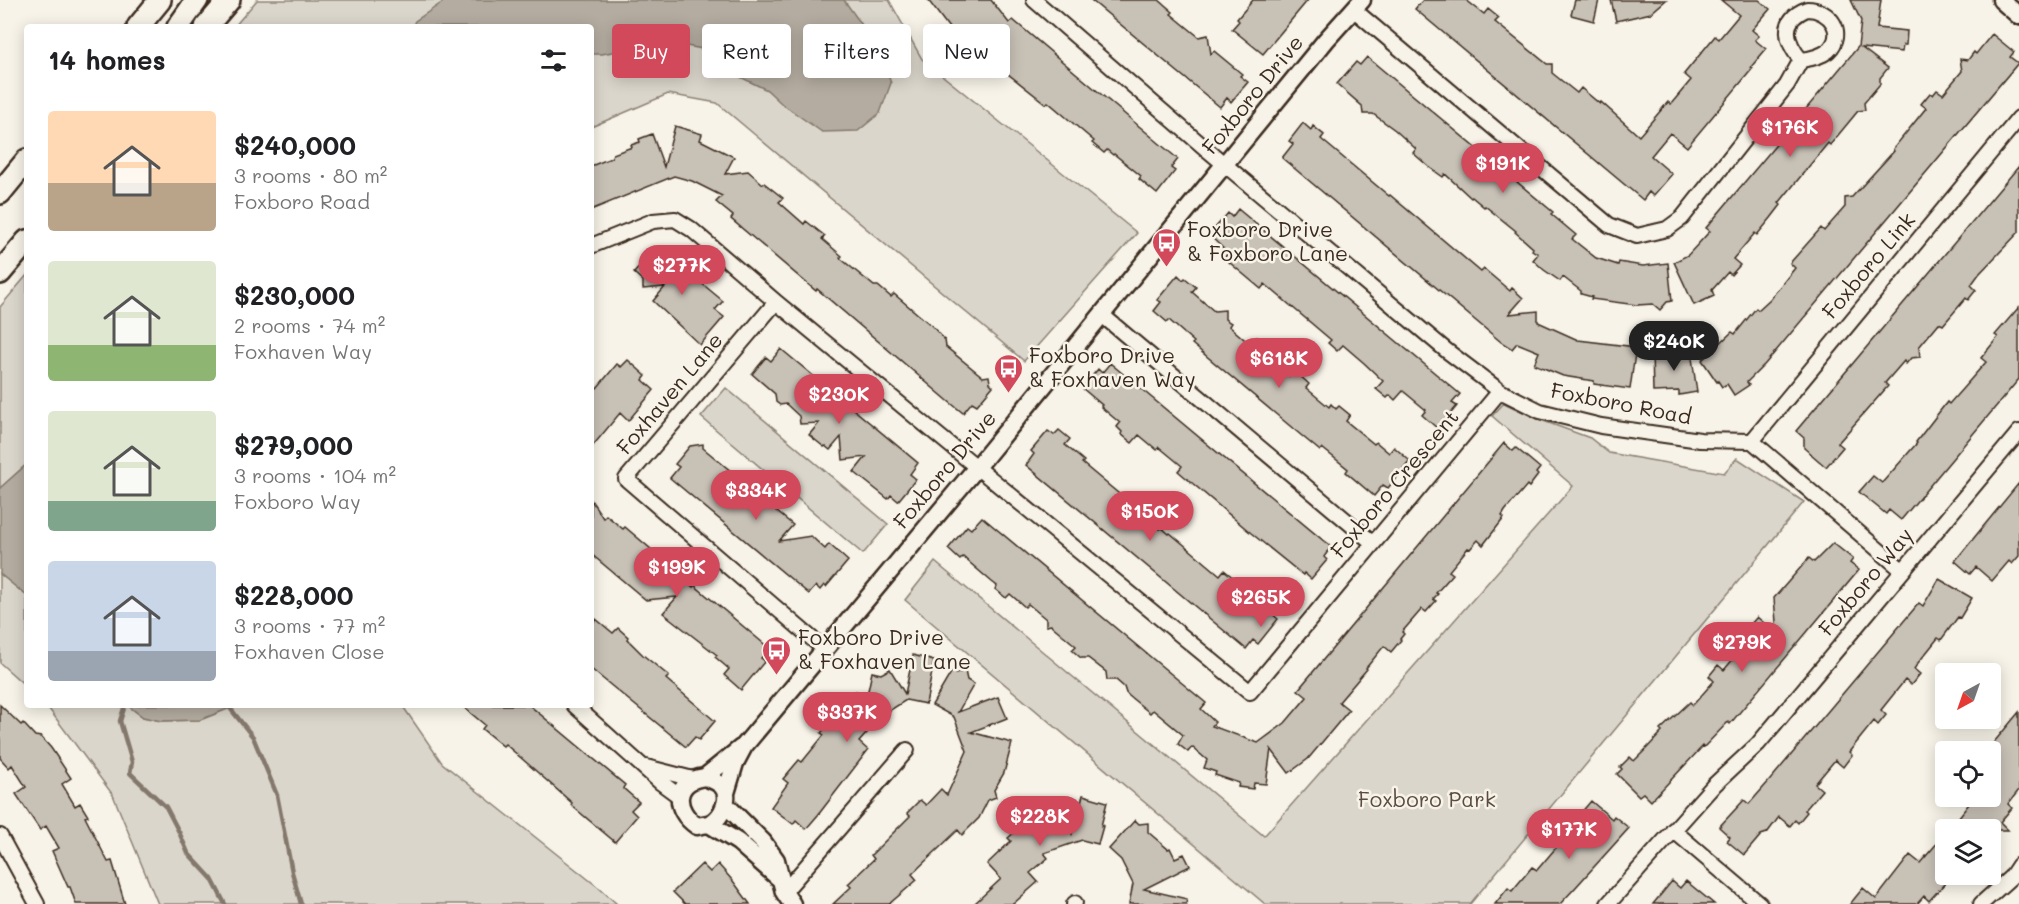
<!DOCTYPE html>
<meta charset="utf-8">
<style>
:root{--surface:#fff;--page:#f2f2f2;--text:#202124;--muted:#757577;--accent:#d1495b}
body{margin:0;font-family:Mali,sans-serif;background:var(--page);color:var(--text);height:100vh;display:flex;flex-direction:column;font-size:22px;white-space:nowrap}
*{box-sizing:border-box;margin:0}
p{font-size:20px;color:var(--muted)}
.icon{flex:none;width:33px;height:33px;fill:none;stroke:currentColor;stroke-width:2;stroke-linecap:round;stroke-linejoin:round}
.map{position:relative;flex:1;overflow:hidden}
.drawer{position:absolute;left:24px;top:24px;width:570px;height:684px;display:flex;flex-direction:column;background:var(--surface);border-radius:6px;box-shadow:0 3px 15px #0003}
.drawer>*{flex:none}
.guide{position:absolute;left:612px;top:24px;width:570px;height:54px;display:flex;gap:12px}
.needle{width:39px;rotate:220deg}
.controls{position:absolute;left:1935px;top:663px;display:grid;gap:12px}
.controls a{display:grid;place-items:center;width:66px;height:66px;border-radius:6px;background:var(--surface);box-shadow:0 3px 15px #0003;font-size:30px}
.price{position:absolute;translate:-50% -51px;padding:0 14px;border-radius:21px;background:var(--accent);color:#fff;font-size:20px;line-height:39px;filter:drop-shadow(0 2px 3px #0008)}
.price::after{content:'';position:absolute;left:50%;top:36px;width:18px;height:14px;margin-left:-9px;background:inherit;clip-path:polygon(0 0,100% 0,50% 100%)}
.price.selected{background:#222;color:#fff}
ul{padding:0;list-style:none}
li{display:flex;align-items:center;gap:18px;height:150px;padding:0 24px}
li span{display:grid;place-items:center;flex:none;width:168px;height:120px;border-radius:6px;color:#555}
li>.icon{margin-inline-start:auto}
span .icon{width:72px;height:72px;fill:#fffc;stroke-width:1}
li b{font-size:26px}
h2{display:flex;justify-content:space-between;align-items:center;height:72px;padding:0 24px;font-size:26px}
.tag{padding:0 21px;border-radius:6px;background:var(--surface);box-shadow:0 3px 15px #0003;font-size:21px;line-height:54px}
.tag.selected{background:var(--accent);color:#fff}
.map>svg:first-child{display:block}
.green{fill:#dbd6cb;stroke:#8b8074;stroke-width:1.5}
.water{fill:#b4aca0;stroke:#84786c;stroke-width:1.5}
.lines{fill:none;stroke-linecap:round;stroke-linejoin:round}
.stream{stroke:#84786c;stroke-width:4.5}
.building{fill:#c8c1b6;stroke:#3b2a1e;stroke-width:1.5}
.minor-casing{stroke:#3b2a1e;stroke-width:18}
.tertiary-casing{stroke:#3b2a1e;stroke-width:21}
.primary-casing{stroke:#3b2a1e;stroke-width:26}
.minor{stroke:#f7f3e8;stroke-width:14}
.tertiary{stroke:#f7f3e8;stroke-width:16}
.primary{stroke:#f7f3e8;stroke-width:21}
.labels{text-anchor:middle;stroke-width:5;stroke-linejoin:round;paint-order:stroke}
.street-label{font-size:21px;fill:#3b2a1e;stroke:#f7f3e8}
.poi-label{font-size:21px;fill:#3b2a1e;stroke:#f7f3e8;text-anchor:start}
.park-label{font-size:21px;fill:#5b4c41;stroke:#f7f3e8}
</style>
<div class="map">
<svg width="2019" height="904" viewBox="0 0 2019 904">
<rect width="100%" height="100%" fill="#f7f3e8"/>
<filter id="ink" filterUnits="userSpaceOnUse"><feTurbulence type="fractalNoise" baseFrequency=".0167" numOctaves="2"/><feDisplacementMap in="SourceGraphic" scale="12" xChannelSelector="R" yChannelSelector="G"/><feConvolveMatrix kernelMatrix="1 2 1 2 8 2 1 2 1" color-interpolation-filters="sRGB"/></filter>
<g filter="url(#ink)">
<path class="green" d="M257 0H889L922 59 1137 233 1024 361 717 103 668 94 591 127V27H234Z
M27 275V464L0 488V307Z
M726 388 888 524 863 554 701 417Z
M1504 403 1538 419 1590 438 1609 453 1724 473 1737 458 1804 502 1470 904H1265L905 600 935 562 1264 836 1573 486 1492 416Z
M0 574 27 596V687L0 663Z
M46 705H127L143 717 161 721 200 720 230 708 229 705H402L442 763 598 887 617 904H158L113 795Z"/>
<path class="water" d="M446 0H844L864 28 883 62 891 83 880 113 858 131 822 132 782 104 767 90 736 75 713 51 628 35 622 50 602 54H591V27H412L415 21Z
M27 464V596L0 574V488Z
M127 705H229L230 708 200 720 161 721 143 717Z"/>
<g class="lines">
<path class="stream" d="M125 705 120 721 132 762 130 773 166 807 179 832 188 853 212 879 225 904
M230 708 253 737 277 795 292 872 301 904"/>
</g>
<path class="building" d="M928 0H991L1009 23 1013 20 1178 159 1171 168 1175 171 1157 194 1139 179 1141 176 1114 154 1113 155 1107 150 1104 153 1092 143 1094 141 1048 102 1046 104 1003 70 1005 67 976 40 964 48Z
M1091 0H1159L1173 12 1171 14 1199 37 1208 35 1211 54 1214 51 1242 74 1240 76 1248 82 1231 102 1227 98 1220 107Z
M1253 0H1308L1263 54 1232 29 1239 21 1237 19Z
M1423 0H1466L1484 14 1488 9 1499 18 1495 22 1547 64H1552V73L1577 93 1581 88 1600 104 1601 102 1639 136 1668 102 1671 104 1691 80 1684 74 1715 36 1719 39 1739 15 1721 0H1759L1770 9 1752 30 1759 36 1755 40 1766 49 1751 67 1753 68 1687 147 1670 133 1651 156 1672 174 1653 196 1649 192 1643 200 1415 9Z
M1575 0H1599L1594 21 1571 15Z
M1611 0H1666L1651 13 1616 21Z
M1851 0H1881L1877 28 1907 31 1906 45H1903L1902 52 1862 48 1888 68 1880 78V84L1864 103 1865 110 1858 111 1830 145 1828 143 1801 176 1779 203 1781 205 1771 218 1757 235 1755 233 1733 259 1740 265 1731 275 1728 272 1712 290 1714 296 1694 305 1674 262 1688 255 1710 231 1706 228 1858 47 1861 21Z
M1992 34 2014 52 2010 57 2018 63 1765 364 1747 382 1749 385 1734 395 1727 384 1722 387 1718 381 1717 382 1702 360 1732 332 1735 334 1756 308 1758 310 1770 299 1795 268 1790 263 1821 228 1824 231 1845 207V198L1852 197 1894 151 1893 149 1926 108 1921 104 1930 93 1933 95 1937 90 1943 94 1962 71 1960 59 1968 60 1974 52 1976 54Z
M1367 57 1553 212 1551 214 1576 235 1572 239 1596 258 1618 265 1619 262 1643 266 1668 263 1672 301 1667 302 1660 310 1653 304 1637 305 1591 299 1592 297 1581 294V291L1563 277 1560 281 1544 270 1533 260 1538 254 1532 250 1533 248 1515 232 1516 231 1485 206 1484 207 1472 197 1471 198 1445 174 1443 177 1429 167 1413 153 1416 149 1395 130 1373 114H1363L1362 106 1337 84 1356 62 1360 65Z
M1303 123 1311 130 1313 126 1324 135 1321 139 1389 196 1390 195 1481 272 1484 269 1510 291 1512 288 1523 298 1509 314 1538 311V322L1578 340 1636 347 1630 389 1594 384V381L1563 376 1534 364 1539 352 1517 343 1512 349 1501 342 1282 158 1293 144 1289 141Z
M675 126 702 134 700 140 734 157 725 174 748 171 763 184 764 183 783 198 779 202 804 224 806 221 825 236 822 239 842 256 840 258 874 286H878L891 297 894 294 932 326 945 340 946 347 983 377 989 376 990 383 993 386 977 405 972 402 963 413 947 400 817 289 816 291 731 219 733 216 716 202 722 196 692 181 674 176 591 210V166L611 158 613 154 632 147 631 145 640 142 639 139 652 134 664 167Z
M2019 166V232L1979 274 1971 285 1976 290 1968 300 1966 298 1943 325 1939 323 1919 347 1920 357 1911 358 1906 364 1904 361 1885 383 1888 386 1838 443 1843 447 1826 467 1804 448V438L1796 431Z
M1238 209 1460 394 1452 403 1457 406 1438 429 1422 415 1426 410 1403 391 1395 400 1390 395 1387 398 1376 389 1383 381 1364 363 1343 345 1337 351 1328 343 1331 340 1265 284 1261 289 1224 258 1228 253 1209 235 1228 213 1232 217Z
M664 252 723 301 715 310 724 317 700 345 653 301 665 287 643 289V281L634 273 651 254 658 260Z
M1178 275 1183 280 1185 278 1196 287 1192 292 1214 311 1225 310V319L1231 323 1229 326 1251 345 1257 337 1273 351 1267 358 1289 376 1296 372 1309 384 1306 388 1329 407 1331 404 1336 409 1339 406 1350 415 1346 421 1374 444 1376 442 1389 453 1394 447 1410 461 1388 488 1383 485 1374 496 1346 472 1348 469 1322 448 1320 451 1296 431 1192 344 1194 342 1169 320 1167 322 1154 311 1161 302 1157 300Z
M2019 307V379L1901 520 1889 510 1886 514 1859 492 1873 476 1882 483 1917 443 1916 442 1947 402 1949 404 1986 362 1981 358 1998 337 1995 335Z
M781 349 918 463 910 474 916 479 898 501 891 495 888 499 854 472 866 457 843 460 841 437 830 450 825 446 824 447 809 435 819 423 800 424 799 416 786 404 780 405 776 402 775 394 752 374 766 357 771 361Z
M1691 351 1697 392 1679 395V391L1653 392 1652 352Z
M628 360 646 376 643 380 654 390 628 421 620 413 591 448V383L597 388 617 364 621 367Z
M1110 363 1331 547 1324 557 1327 560 1311 579 1304 573 1303 575 1251 533 1178 471 1182 466 1159 447 1157 450 1139 435 1132 443 1121 434 1122 432 1117 427 1120 423 1101 407 1102 405 1082 388 1098 369 1102 373Z
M1059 430 1070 439 1065 445 1084 461 1082 463 1124 498 1126 496 1131 501 1136 495 1147 504 1140 512 1160 529 1162 528 1169 534 1170 533 1220 575 1224 570 1235 579 1233 581 1239 585 1236 588 1259 607 1261 604 1278 619 1258 644 1253 640 1246 649 1026 465 1034 454 1031 451 1048 431 1054 435Z
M1504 443 1513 451 1516 448 1540 468 1536 473 1538 475 1529 487 1527 485 1505 511 1502 516 1504 518 1483 545 1478 540 1470 549 1468 548 1449 571 1453 574 1436 593 1438 594 1433 599 1436 601 1426 612 1422 609 1402 632 1404 634 1400 639 1401 640 1391 652 1384 646 1366 668 1367 669 1339 702 1349 710 1308 759 1289 773 1271 749 1266 784 1254 783 1253 789 1238 787 1239 783 1215 775 1216 772 1204 768 1207 760 1192 747 1188 752 1178 744 1183 735 1153 710 1150 713 1129 696 1126 693 1124 687 1116 680H1107L1106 672 1088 658H1081L1072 650 1076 646 1051 625 1046 626V619L1028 604 1025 607 1010 594 1006 598 995 589 997 586 992 582 963 557 960 560 948 549 967 526 971 529 982 517 1206 703 1201 709 1215 722 1212 726 1258 743 1285 723 1307 697 1298 690Z
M703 444V448L732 472 731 474 793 525 779 541 811 536 825 549 829 544 848 561 826 587 824 585 820 590 816 586 809 594 670 478 679 467 675 464 690 446Z
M2019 483V556L2012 564 2009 561 1992 581 1976 567 1970 574 1955 561Z
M591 500 603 518 606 515 623 529 625 527 665 561 664 563 693 587 694 585 769 648 761 658 765 661 741 690 724 675 729 669 715 657 717 655 663 613 677 597 646 600 591 554Z
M1833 543 1853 559 1850 563 1859 570 1730 724 1728 722 1704 747 1703 746 1651 801 1643 793 1639 796 1617 774 1622 769 1620 767 1630 757 1634 761 1646 749 1662 732 1660 730 1690 702 1693 705 1714 681 1709 676 1718 665 1724 670 1750 639 1743 633 1757 617 1777 634 1774 598 1809 558 1814 562Z
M1939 579 1972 598 1960 618 1958 617 1941 640 1938 638 1918 663 1914 669 1920 674 1911 685 1905 680 1881 710 1886 715 1878 725 1874 721 1853 747 1849 752 1852 755 1843 767 1835 760 1815 784 1822 790 1805 810 1807 812 1798 823 1795 820 1790 826 1779 817 1767 833 1761 835 1744 855 1727 841 1730 837 1719 827 1744 800 1749 804 1770 780 1919 603 1923 606Z
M596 619 613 633 618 628 628 637 627 639 643 655 669 676 666 679 715 721 699 740 695 737 686 747 591 669V625Z
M913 655 934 661 926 704 906 700 884 714 859 742 868 750 818 815 806 829 796 820 793 824 771 807 788 783 783 779 799 760 802 762 824 735 821 733 841 709 840 707 856 691 866 700 872 672 881 674 890 669 905 694Z
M952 671 956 674 965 671 967 680 974 684 958 712 998 697 1007 718 971 732 1012 743 1004 773 994 790 996 797 988 800 979 818 962 835 958 830 912 874 917 880 889 904H833L851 887 848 884 874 859 871 855 910 816 907 813 920 800 926 805 941 789 947 795 967 751 954 717 932 705Z
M0 705 21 725 23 723 35 736 41 737 51 748 71 778 62 784 75 806 80 803 88 816 85 817 108 862 112 861 125 904H76L70 887H68L52 851 59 848 46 826 40 830 16 794 26 787 12 765 9 768 0 758Z
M461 705H529L625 785 623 788 639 802 631 810 637 816 615 842 571 805 572 803 528 764 505 744 503 746 482 729 485 725Z
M2019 712V790L2008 804 2012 808 2000 822 2008 830H1949L1975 796H1990V752L1997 744 1994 742Z
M1083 795 1107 802 1101 826H1103L1098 844 1082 840 1044 853 1048 858 1030 873 1038 882 1013 904H974L1001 879 987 864 1011 841 1008 838 1039 810 1043 802 1052 806 1061 803 1072 834Z
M1591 801 1612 819 1614 816 1629 828 1575 888 1560 904H1495L1508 888 1512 891 1532 867 1537 870 1560 843 1558 842 1564 833Z
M1135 820 1139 824 1148 823V832L1168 849 1170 848 1175 858 1184 854 1190 866 1144 889 1187 899 1186 904H1129L1133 884 1121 860 1109 849Z
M1946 833V882L1929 901 1924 896 1917 904H1850L1863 888 1876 899 1910 855 1920 863Z
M702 864 710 872 718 864 733 881 750 904H685L673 892Z
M1672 881 1680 888 1686 881 1714 904H1653Z"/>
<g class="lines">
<defs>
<path id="minor" d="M1034 0 1205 148 1447 351 1500 391 1540 411 1601 426 1700 440 1752 441 1902 570
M1353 9 1609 225 1637 236 1667 229 1682 218 1787 85 1801 60
M1807 9C1830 9 1847 33 1828 51 1820 57 1810 59 1801 60 1786 42 1779 20 1807 9Z
M591 246 653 221 675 219 691 229 776 302 1250 692 1500 391
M776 302 626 479 824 649
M1102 315 1373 543
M1752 441 2019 118
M574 705 660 782 679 796
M646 767 693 779
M1673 830 1760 904
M0 836 37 904
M784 892 907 750
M1074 904 1075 903
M1608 904 1714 785 1758 744 2019 432
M1981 904 2011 877 2019 865"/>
<path id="tertiary" d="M2001 0 2019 16
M705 777C710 779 718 782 722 786 732 797 722 817 711 823 706 825 701 825 697 826 673 810 673 781 705 777Z
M705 777 741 748
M726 793 735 763 744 746 978 466 1326 40 1362 0
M725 804 763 842 776 860 784 892 792 904
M709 824 738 842 781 880"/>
<path id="primary" d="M138 27 160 0
M178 27 197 0
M206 27 229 0
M0 193 27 160
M0 273 27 241"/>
</defs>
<use href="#minor" class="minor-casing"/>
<use href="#tertiary" class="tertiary-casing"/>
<use href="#primary" class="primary-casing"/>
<use href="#minor" class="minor"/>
<use href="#tertiary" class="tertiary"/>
<use href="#primary" class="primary"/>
</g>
</g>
<defs>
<symbol id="bus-pin" viewBox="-11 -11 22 30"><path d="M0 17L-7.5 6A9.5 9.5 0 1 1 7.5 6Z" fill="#d1495b" stroke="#f7f3e8"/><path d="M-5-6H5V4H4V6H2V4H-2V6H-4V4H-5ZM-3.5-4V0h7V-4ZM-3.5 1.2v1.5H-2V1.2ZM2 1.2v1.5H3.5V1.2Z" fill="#fff"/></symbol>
</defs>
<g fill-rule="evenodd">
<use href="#bus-pin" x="1150" y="226" width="33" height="45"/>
<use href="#bus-pin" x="992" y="352" width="33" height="45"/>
<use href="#bus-pin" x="760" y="634" width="33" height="45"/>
</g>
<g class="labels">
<g class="street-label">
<text transform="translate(1253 95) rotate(-51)" y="7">Foxboro Drive</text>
<text transform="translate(1869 266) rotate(-50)" y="7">Foxboro Link</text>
<text transform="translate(670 394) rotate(-50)" y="7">Foxhaven Lane</text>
<text transform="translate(1621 404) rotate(11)" y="7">Foxboro Road</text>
<text transform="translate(945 470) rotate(-50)" y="7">Foxboro Drive</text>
<text transform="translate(1395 484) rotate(-50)" y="7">Foxboro Crescent</text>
<text transform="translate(1866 582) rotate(-50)" y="7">Foxboro Way</text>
</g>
<g class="poi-label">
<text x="1187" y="237">Foxboro Drive<tspan x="1187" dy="24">&amp; Foxboro Lane</tspan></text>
<text x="1029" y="363">Foxboro Drive<tspan x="1029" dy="24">&amp; Foxhaven Way</tspan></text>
<text x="798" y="645">Foxboro Drive<tspan x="798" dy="24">&amp; Foxhaven Lane</tspan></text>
</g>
<g class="park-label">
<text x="1427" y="807">Foxboro Park</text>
</g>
</g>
</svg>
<div class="controls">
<a><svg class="needle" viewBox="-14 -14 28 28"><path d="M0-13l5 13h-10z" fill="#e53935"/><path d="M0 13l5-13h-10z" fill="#757577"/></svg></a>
<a><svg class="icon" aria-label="locate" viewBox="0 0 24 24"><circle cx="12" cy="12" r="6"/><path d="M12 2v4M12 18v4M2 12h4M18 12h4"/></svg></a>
<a><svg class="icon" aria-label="layers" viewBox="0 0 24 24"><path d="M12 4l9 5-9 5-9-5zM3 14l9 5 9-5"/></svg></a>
</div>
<b class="price" style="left:1790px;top:158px">$176K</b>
<b class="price" style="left:1503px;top:194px">$191K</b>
<b class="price" style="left:682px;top:296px">$277K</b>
<b class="price selected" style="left:1674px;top:372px">$240K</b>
<b class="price" style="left:1279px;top:389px">$618K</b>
<b class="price" style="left:839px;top:425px">$230K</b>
<b class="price" style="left:756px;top:521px">$334K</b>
<b class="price" style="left:1150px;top:542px">$150K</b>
<b class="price" style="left:677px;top:598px">$199K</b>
<b class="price" style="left:1261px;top:628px">$265K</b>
<b class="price" style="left:1742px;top:673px">$279K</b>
<b class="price" style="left:847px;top:743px">$337K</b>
<b class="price" style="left:1040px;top:847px">$228K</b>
<b class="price" style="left:1569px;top:860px">$177K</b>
<div class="guide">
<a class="tag selected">Buy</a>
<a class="tag">Rent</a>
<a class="tag">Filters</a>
<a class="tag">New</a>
</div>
<section class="drawer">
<h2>14 homes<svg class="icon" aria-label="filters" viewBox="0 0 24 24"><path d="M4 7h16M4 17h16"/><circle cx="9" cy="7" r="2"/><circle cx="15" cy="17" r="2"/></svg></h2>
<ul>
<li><span style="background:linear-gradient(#ffd9b3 60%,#b9a48a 0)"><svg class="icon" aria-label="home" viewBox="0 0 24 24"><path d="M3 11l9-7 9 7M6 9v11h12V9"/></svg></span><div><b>$240,000</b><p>3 rooms · 80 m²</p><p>Foxboro Road</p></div></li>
<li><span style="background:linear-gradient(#dfe7d0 70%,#8fb573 0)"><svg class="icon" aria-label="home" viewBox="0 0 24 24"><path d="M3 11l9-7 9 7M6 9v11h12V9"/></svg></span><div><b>$230,000</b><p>2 rooms · 74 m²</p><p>Foxhaven Way</p></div></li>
<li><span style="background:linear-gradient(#dfe7d0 75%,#7fa58c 0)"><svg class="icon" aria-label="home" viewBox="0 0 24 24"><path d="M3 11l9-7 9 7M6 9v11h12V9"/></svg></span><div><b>$279,000</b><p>3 rooms · 104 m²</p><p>Foxboro Way</p></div></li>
<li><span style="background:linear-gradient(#c9d6e8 75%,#9aa5b1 0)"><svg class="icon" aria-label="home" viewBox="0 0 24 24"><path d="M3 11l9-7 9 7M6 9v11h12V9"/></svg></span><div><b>$228,000</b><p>3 rooms · 77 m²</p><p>Foxhaven Close</p></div></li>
</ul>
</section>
</div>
